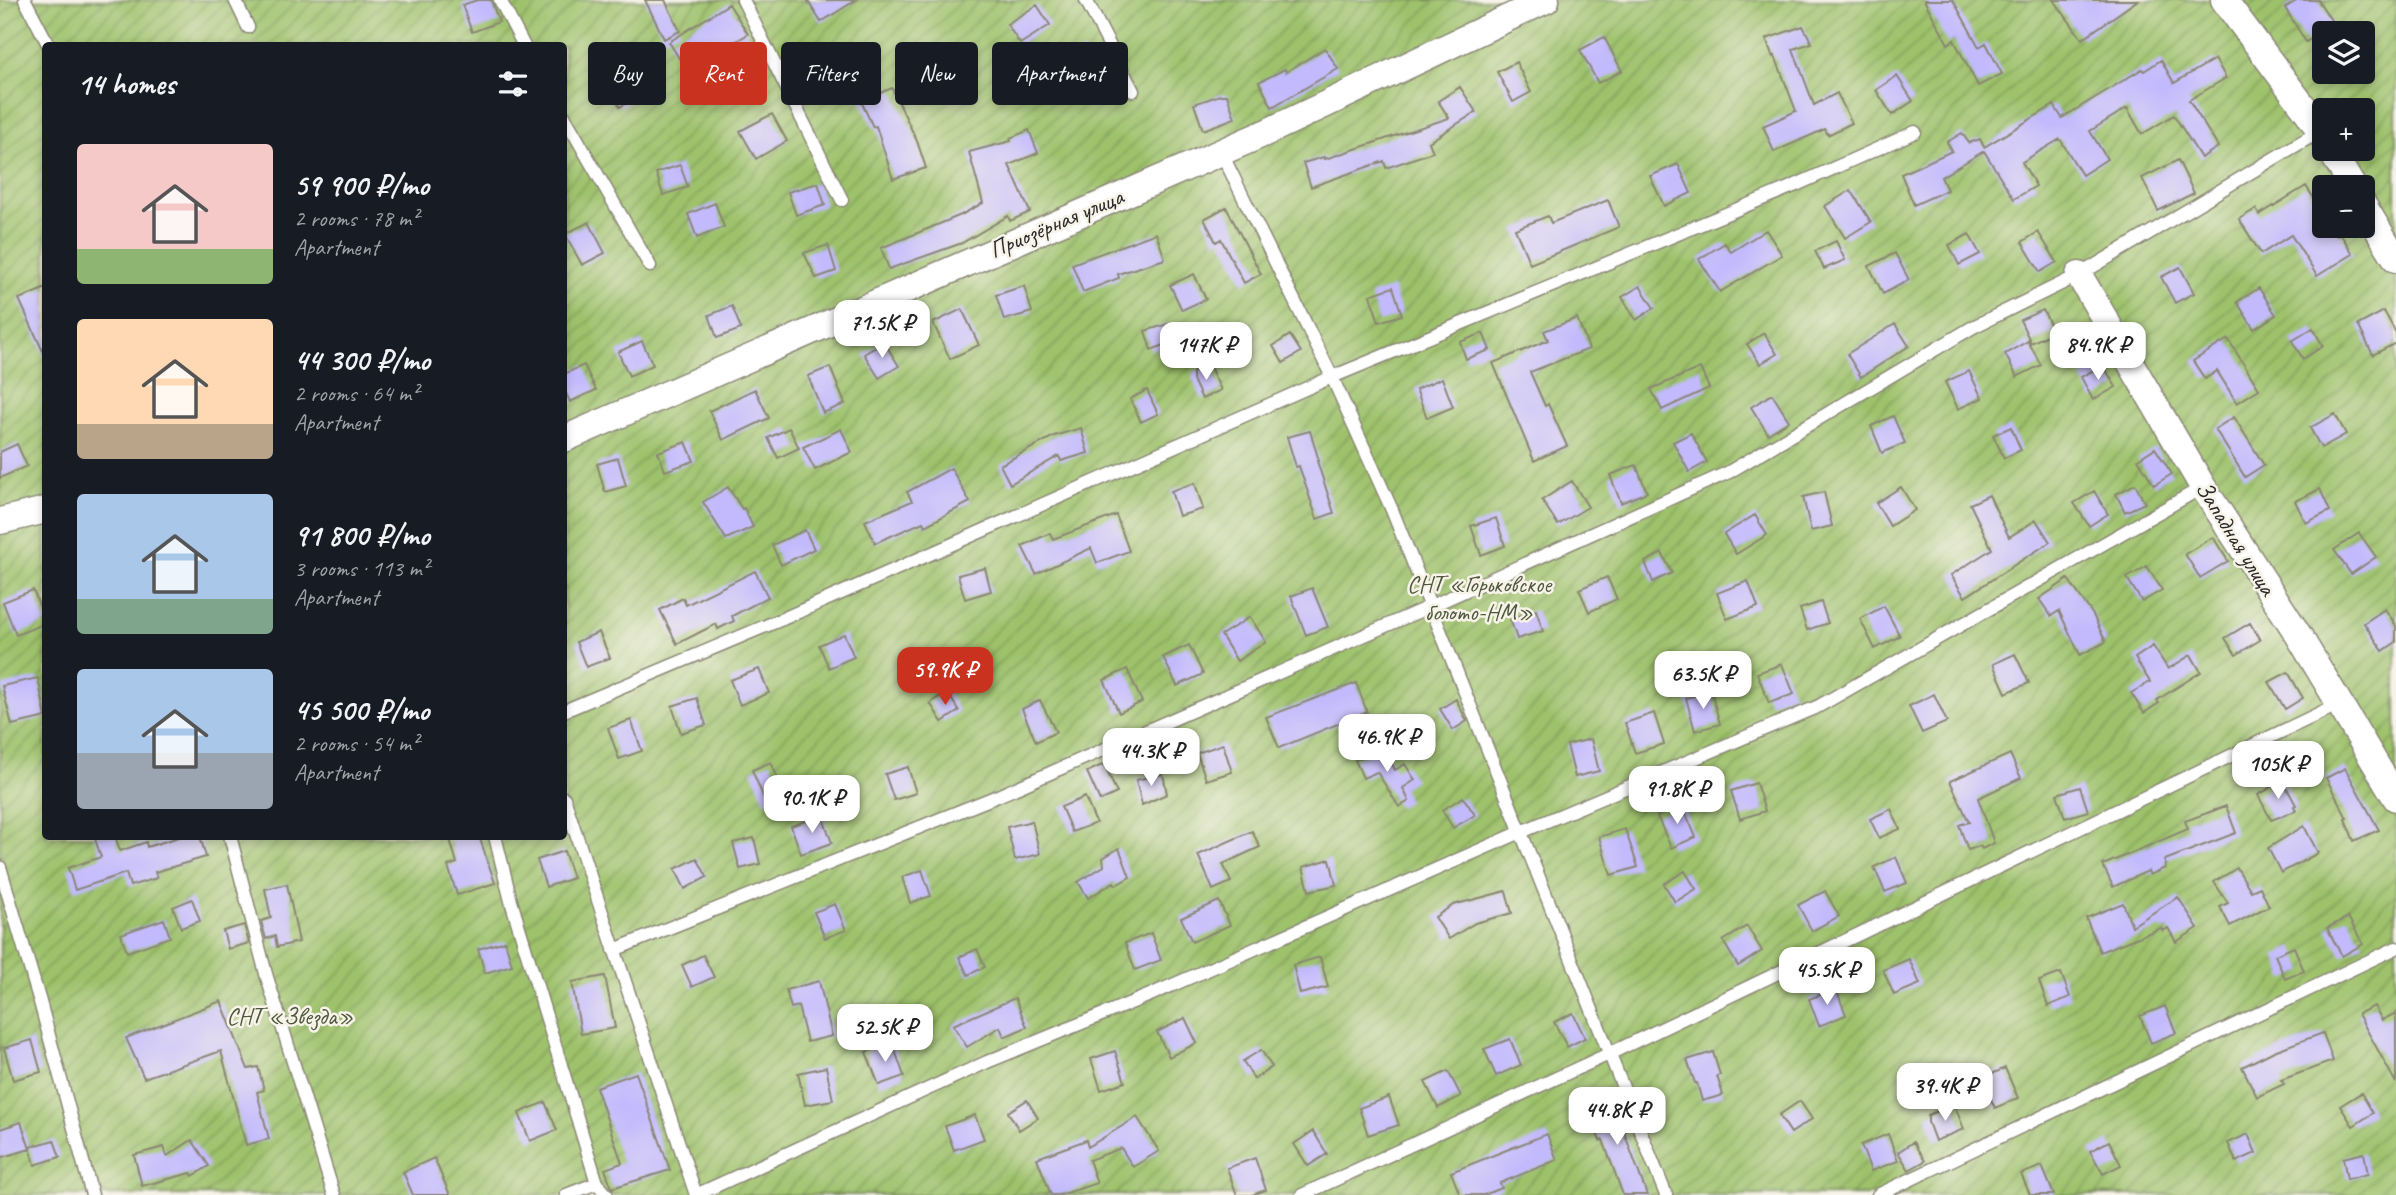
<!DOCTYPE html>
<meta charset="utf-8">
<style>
:root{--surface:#171b24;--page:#242831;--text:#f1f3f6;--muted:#9ea1a6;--accent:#c8321e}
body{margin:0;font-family:Caveat,sans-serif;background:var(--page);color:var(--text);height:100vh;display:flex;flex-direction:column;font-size:26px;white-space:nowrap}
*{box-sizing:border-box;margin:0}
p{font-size:23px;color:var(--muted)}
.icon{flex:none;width:38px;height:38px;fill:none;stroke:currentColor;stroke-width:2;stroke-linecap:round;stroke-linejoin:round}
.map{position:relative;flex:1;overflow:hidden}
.side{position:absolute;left:42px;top:42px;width:525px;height:798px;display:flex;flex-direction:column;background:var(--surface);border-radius:7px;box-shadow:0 4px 10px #0003}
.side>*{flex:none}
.guide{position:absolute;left:588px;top:42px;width:665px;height:63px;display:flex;gap:14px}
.tools{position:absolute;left:2312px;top:21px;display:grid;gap:14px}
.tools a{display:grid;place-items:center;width:63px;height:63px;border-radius:7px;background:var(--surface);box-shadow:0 4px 10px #0003;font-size:35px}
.price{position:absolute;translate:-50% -60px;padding:0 16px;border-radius:14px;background:#fff;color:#222;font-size:23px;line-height:46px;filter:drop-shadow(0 2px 4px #0008)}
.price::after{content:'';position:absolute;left:50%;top:42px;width:21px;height:16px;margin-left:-10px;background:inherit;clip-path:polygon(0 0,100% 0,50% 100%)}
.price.active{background:var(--accent);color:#fff}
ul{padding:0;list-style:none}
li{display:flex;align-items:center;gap:21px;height:175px;padding:0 35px}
li span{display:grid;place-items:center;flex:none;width:196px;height:140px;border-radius:7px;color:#555}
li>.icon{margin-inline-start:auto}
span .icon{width:84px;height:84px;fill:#fffc;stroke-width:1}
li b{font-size:30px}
h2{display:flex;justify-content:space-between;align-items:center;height:84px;padding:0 35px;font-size:30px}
.tag{padding:0 24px;border-radius:7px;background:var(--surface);box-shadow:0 4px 10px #0003;font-size:24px;line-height:63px}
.tag.active{background:var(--accent);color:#fff}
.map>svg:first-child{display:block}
.garden{fill:url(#garden-furrows);stroke:#64764c;stroke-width:2;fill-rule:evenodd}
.building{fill:#c3bafd}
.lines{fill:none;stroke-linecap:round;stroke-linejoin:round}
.lane-casing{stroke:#8a8675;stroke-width:15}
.street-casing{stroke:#8a8675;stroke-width:29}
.lane{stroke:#fff;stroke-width:12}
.street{stroke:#fff;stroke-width:26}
.labels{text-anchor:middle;stroke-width:5;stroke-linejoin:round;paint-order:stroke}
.street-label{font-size:24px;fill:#2b2b2b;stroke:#f7f3e8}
.park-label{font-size:24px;fill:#4e583e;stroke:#f7f3e8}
</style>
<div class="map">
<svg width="2396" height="1195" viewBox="0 0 2396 1195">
<defs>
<pattern id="garden-furrows" width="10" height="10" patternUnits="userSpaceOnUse" patternTransform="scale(1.75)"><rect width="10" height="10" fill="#9ec26c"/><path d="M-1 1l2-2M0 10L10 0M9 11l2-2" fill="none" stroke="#819e59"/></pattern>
</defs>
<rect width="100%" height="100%" fill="#f7f3e8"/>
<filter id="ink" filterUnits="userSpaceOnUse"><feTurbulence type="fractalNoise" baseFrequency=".0143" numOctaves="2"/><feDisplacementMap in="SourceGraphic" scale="14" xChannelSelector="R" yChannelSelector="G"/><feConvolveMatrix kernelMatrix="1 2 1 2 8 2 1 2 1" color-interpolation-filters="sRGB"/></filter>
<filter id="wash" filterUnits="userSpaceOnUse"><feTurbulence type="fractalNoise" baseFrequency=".00686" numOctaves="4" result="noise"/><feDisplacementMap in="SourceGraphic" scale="28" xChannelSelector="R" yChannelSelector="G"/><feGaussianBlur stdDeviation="1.57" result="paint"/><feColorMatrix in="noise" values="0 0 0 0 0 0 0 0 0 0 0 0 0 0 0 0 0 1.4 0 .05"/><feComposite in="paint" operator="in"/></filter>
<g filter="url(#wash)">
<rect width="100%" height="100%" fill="#e9e1bf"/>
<path class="garden" d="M0 0H2396V1195H0ZM2324 33H2362V72H2324ZM46 46H564V836H46ZM2324 110H2362V149H2324ZM2324 187H2362V226H2324Z"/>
<g id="blocks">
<path class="building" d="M477 0H491L499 22 472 32 462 5Z
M645 0H665L680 31 664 39Z
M807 0H856L821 22Z
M1924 0H1953L1979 47 1986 43 2002 74 1978 86 1954 40 1948 44Z
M2054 0H2138L2082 39Z
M2298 0H2318L2334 25 2306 42 2285 8Z
M729 4 748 34 687 71 669 42Z
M1037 5 1050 25 1020 44 1007 24Z
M1803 26 1812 43 1793 49 1814 105 1837 93 1852 123 1828 135 1825 129 1774 152 1763 126 1796 111 1775 56 1773 57 1766 39Z
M1604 37 1622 71 1598 83 1580 50Z
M1325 48 1338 69 1272 107 1259 82 1285 69 1286 72Z
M1083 50 1095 71 1059 91 1047 71Z
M2215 59 2226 78 2189 100 2218 147 2201 158 2174 115 2142 134 2127 108 2090 131 2107 159 2082 175 2060 139 2022 162 2036 186 2014 199 1984 151 1941 177 1947 190 1914 205 1901 174 1952 151 1947 142 1962 133 1969 143 1980 139 1984 147 2054 105 2062 118 2142 69 2144 71 2161 60 2174 83Z
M631 61 648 89 620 107 603 79Z
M1516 62 1531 92 1513 102 1497 72Z
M1897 76 1913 101 1892 115 1876 90Z
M1460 87 1476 112 1429 142 1433 152 1386 168 1384 161 1311 187 1303 163 1324 157 1325 159 1449 118 1438 101Z
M892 88 917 141 926 168 893 179 876 126 873 127 861 101Z
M1220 95H1227L1235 118 1203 130 1194 104Z
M772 114 787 141 756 159 740 131Z
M1029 130 1038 153 1009 165 1030 212 1010 221 1008 216 962 243 889 269 881 248 961 215 983 203 969 152 1011 141 1010 138Z
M2178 160 2194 193 2158 211 2142 178Z
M1678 164 1691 193 1664 206 1650 176Z
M680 165 688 187 663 195 656 173Z
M818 183 825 205 796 215 788 192Z
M2306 186 2324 214V226H2331L2337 235 2340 233 2353 254 2317 276 2291 235 2261 254 2239 219 2256 209 2259 215Z
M1851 190 1871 222 1845 238 1825 206Z
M1608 200 1619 227 1530 264 1515 229 1548 216 1551 223Z
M715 203 724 227 697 238 688 214Z
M1226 207 1261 274 1244 283 1221 239 1216 242 1204 219Z
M589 222 605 253 582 265 565 234Z
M1766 230 1782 255 1720 292 1699 259 1725 243 1731 252Z
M2038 232 2057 262 2040 272 2022 242Z
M1156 233 1165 259 1118 274 1119 278 1083 292 1072 264Z
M1969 234 1980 254 1959 265 1949 245Z
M1836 241 1845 260 1824 269 1815 251Z
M828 245 836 271 816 278 804 253Z
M1895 253 1909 280 1883 294 1869 266Z
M2180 267 2194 293 2175 303 2161 277Z
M1194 274 1206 299 1182 310 1170 285Z
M1024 286 1032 312 1004 320 996 295Z
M1640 286 1654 308 1636 320 1622 297Z
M1393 287 1402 315 1379 322 1370 295Z
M46 288V358L19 299Z
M2259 288 2276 315 2254 329 2237 302Z
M732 306 741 329 717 338 709 315Z
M962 309 979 345 950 359 933 323Z
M2043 310 2054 332 2031 343 2020 320Z
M2384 311 2396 333V343L2373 355 2358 325Z
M1577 318 1589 349 1530 372 1545 406 1548 404 1567 446 1534 461 1493 363 1548 340 1544 331Z
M1168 324 1173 342 1151 350 1145 331Z
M1895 324 1909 346 1861 377 1847 354Z
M2313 328 2323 346 2303 359 2292 341Z
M1483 333 1490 350 1466 359 1460 342Z
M1764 333 1777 354 1760 364 1747 344Z
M1290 335 1301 352 1283 363 1273 346Z
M2228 339 2259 389 2237 403 2217 371 2205 379 2193 361Z
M642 341 653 365 629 376 618 352Z
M2028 341 2041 365 2017 377 2005 354Z
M884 342 899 366 879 378 864 354Z
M584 365 596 390 570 402 564 389V374Z
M1209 365 1221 390 1202 399 1193 380V372Z
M2103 365 2116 387 2093 400 2081 377Z
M830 367 845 404 823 413 808 376Z
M1700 368 1709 388 1662 410 1651 389Z
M1969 371 1982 398 1958 409 1945 382Z
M1442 378 1453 407 1427 418 1416 389Z
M755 389 769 418 723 440 709 411Z
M1147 390 1158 414 1141 422 1130 399Z
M1772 394 1789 421 1768 434 1751 407Z
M2335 414 2346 434 2321 448 2310 428Z
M1893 416 1905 443 1882 453 1871 426Z
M2234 417 2264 465 2245 477 2215 429Z
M2011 427 2021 450 2004 458 1993 435Z
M789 428 799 448 778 458 768 438Z
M1081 428 1088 453 1061 461 1059 456 1010 484 1000 465 1054 436Z
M841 429 852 452 815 470 803 447Z
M1310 431 1319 461H1317L1334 513 1317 519 1299 466 1296 467 1287 437Z
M1691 433 1707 462 1689 472 1673 442Z
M686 442 694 461 665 471 658 452Z
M17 444 27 466 0 478V452Z
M2155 448 2172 474 2154 485 2138 459Z
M618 458 626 486 605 492 597 464Z
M1636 465 1647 492 1621 503 1610 475Z
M951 468 970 502 925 526 923 522 875 543 865 521 912 501 907 492Z
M1572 481 1588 507 1558 525 1542 500Z
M1195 483 1203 509 1179 516 1171 491Z
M2135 484 2145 503 2125 512 2116 494Z
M728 487 742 509 744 508 753 527 726 539 703 502Z
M1901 487 1915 510 1890 526 1876 503Z
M2320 489 2330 511 2306 523 2295 501Z
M2094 491 2108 514 2089 526 2074 503Z
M1824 492 1832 526 1811 531 1803 497Z
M1989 495 2009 537 2036 520 2050 542 1965 597 1951 575 1992 549 1970 504Z
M1116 515 1129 551 1097 563 1091 548 1036 574 1022 546 1050 533 1053 539Z
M1755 515 1767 535 1736 554 1724 534Z
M1496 518 1505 546 1481 555 1471 526Z
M805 530 814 549 781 565 772 545Z
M2359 533 2376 557 2351 574 2334 550Z
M2213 537 2228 561 2200 578 2185 554Z
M1662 553 1672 573 1653 582 1645 562Z
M2147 566 2162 590 2142 602 2127 578Z
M985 568 991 591 965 599 958 575Z
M755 571 768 597 732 616 734 621 718 629 716 624 677 644 660 610 683 598 686 605Z
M1607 577 1617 599 1589 612 1579 589Z
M2068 579 2093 615 2106 642 2080 655 2059 611 2051 616 2039 599Z
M1748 581 1758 607 1727 619 1717 593Z
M1312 588 1328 627 1306 635 1291 596Z
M33 590 46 623 16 635 3 602Z
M1821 602 1828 623 1807 630 1800 609Z
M1884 606 1900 636 1875 649 1860 619Z
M2385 609 2396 625V642L2383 651 2364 623Z
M1536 610 1543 631 1517 639 1510 619Z
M1250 617 1266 642 1237 661 1221 635Z
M2250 623 2260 640 2236 655 2225 638Z
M599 632 610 658 586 667 576 642Z
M844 634 854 657 829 668 819 645Z
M1189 645 1203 674 1177 686 1163 657Z
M2153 646 2168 669 2191 655 2201 672 2157 700 2159 703 2144 713 2131 693 2150 682 2135 658Z
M2015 654 2029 683 2006 693 1993 664Z
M1782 664 1794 694 1769 703 1757 673Z
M759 669 769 693 740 705 730 680Z
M1127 669 1142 702 1119 713 1104 680Z
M2288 672 2303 698 2285 709 2269 682Z
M38 678 46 717 12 725 2 686Z
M1356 683 1367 712 1279 748 1266 717Z
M1711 691 1720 724 1695 731 1686 698Z
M947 692 959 711 942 722 930 703Z
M1934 694 1947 722 1922 733 1909 706Z
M697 698 706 725 681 733 672 706Z
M1456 699 1467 721 1453 730 1440 709Z
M1040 700 1056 732 1036 742 1022 709Z
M1654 713 1664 744 1635 753 1625 723Z
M631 720 642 751 619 759 608 728Z
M1591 739 1599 771 1575 777 1567 745Z
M1223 744 1232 772 1206 780 1197 753Z
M1384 747 1395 770 1405 764 1415 780 1403 788 1409 801 1399 807 1377 772 1363 778 1355 760Z
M2010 754 2021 778 1978 798 1994 843 1982 849 1980 846 1968 850 1959 825 1969 822 1950 781Z
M771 762 784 793 765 801 752 770Z
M1104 764 1117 793 1100 801 1087 772Z
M908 767 916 793 894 800 885 774Z
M2345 768 2379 830 2354 841 2345 819 2347 818 2326 778Z
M1163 774 1167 794 1142 805 1136 780Z
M2283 781 2296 805 2294 806 2296 811 2271 820 2258 795Z
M1756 783 1765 811 1740 819 1731 791Z
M2080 787 2088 811 2065 818 2057 794Z
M1085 797 1096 823 1072 832 1061 807Z
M1463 797 1475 815 1453 828 1442 810Z
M1682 805 1696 837 1671 848 1657 816Z
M2226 806 2236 833 2165 860V868L2150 875 2148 871 2113 887 2103 865 2188 829 2185 821Z
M1891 809 1900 829 1879 838 1870 819Z
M822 815 832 843 801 854 791 826Z
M1032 821 1040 854 1015 860 1007 827Z
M2304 826 2318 853 2281 873 2268 848Z
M1625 829 1638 867 1611 875 1599 837Z
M1252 831 1260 847 1223 864 1231 882 1213 890 1198 855Z
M94 836H115L120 851 146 842 147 847 182 836H200L206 857 155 872 157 878 130 886 126 873 75 890 68 868 101 857Z
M449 836H479L495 883 457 895 448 866 457 863Z
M754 838 760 864 740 869 733 843Z
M1119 848 1130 877 1116 885 1114 882 1088 898 1078 882 1104 866 1103 858Z
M564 851 573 878 546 887 537 860Z
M1896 857 1907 883 1885 892 1874 867Z
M697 858 707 877 685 889 675 869Z
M1330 859 1336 885 1309 891 1303 867Z
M2237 868 2251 891 2260 887 2269 906 2230 926 2220 907 2228 903 2214 882Z
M922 870 931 896 910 903 902 877Z
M1685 871 1696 889 1675 902 1664 884Z
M287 884 299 942 277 947 275 936 266 939 261 921 271 918 265 889Z
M1506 891 1512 913 1475 923 1449 939 1435 917 1453 905Z
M1825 891 1839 916 1812 931 1798 905Z
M2178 897 2198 928 2176 942 2168 928 2163 931 2161 928 2100 952 2086 918 2123 903 2132 926Z
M192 899 200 921 181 928 173 907Z
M1219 901 1230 925 1192 942 1181 918Z
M835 904 846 930 825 938 814 912Z
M2348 917 2363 944 2342 956 2327 928Z
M164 919 170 937 127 952 121 934Z
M244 925 249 943 228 949 223 931Z
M1747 926 1762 951 1738 966 1723 941Z
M1151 933 1161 960 1135 970 1125 943Z
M505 941 512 965 485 973 478 949Z
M2294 947 2304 971 2285 979 2275 955Z
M977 949 985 967 968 975 959 957Z
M703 955 714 977 692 987 682 965Z
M1320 957 1328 987 1300 994 1293 965Z
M1909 959 1920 984 1894 995 1883 970Z
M2061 973 2070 997 2048 1006 2039 981Z
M605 976 615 1028 581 1034 572 982Z
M819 981 832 1036 807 1042 798 1006 791 1008 786 990Z
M1836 989 1846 1015 1819 1026 1809 999Z
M1015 998 1027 1027 1004 1037 1000 1027 967 1047 953 1025Z
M221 1001 248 1069 258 1067 264 1090 257 1092 269 1139 246 1145 221 1051 144 1078 126 1038Z
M2165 1006 2176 1033 2151 1043 2140 1016Z
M2374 1006 2382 1020 2396 1013V1083L2358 1014Z
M1573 1013 1585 1038 1567 1047 1554 1022Z
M1185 1018 1197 1043 1169 1057 1157 1032Z
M2323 1033 2333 1061 2281 1080 2284 1084 2257 1097 2242 1067 2274 1051Z
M1510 1039 1521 1065 1496 1076 1484 1049Z
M32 1040 41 1072 13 1080 4 1048Z
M892 1042 904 1076 879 1085 866 1052Z
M1261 1050 1272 1067 1254 1079 1243 1061Z
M1115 1051 1125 1082 1101 1090 1091 1059Z
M1713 1052 1720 1075 1717 1076 1723 1095 1702 1101 1697 1083H1695L1687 1060Z
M826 1067 833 1100 805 1105 798 1073Z
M2005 1068 2018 1098 1995 1108 1981 1079Z
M1448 1071 1461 1096 1438 1108 1425 1082Z
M636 1073 670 1170 612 1188 605 1169 622 1163 596 1087Z
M2361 1093 2373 1113 2353 1126 2340 1106Z
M1389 1097 1399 1125 1368 1135 1359 1108Z
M1613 1098 1626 1131 1624 1132 1647 1195H1623L1603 1140 1600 1141 1587 1108Z
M1027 1100 1038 1118 1019 1130 1008 1112Z
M1800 1101 1812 1119 1791 1133 1779 1115Z
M545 1102 557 1130 530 1141 519 1113Z
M1954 1104 1964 1129 1935 1141 1928 1122V1115Z
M975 1115 984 1139 954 1150 945 1126Z
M1137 1117 1159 1151 1133 1167 1121 1148 1089 1160 1097 1183 1060 1195H1051L1037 1158 1086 1140 1088 1147Z
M21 1122 30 1149 0 1158V1129Z
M1313 1131 1327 1154 1308 1166 1294 1144Z
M1547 1134 1557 1160 1500 1183 1502 1188 1484 1195H1460L1451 1172Z
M1888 1134 1898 1161 1871 1171 1861 1145Z
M2248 1134 2256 1153 2236 1162 2228 1143Z
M54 1140 60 1157 35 1165 30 1147Z
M192 1140 209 1166 193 1176 191 1173 142 1186 134 1155 164 1147 167 1156Z
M2109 1141 2121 1165 2103 1174 2090 1151Z
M1913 1142 1925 1161 1909 1170 1898 1152Z
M2364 1153 2368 1174 2347 1179 2343 1158Z
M434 1158 450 1195H413L403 1172Z
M1255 1158 1266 1190 1252 1195H1237L1227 1168Z
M2042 1166 2054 1195H2030L2021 1174Z"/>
</g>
</g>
<g filter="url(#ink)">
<use href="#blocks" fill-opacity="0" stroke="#8a8675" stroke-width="2"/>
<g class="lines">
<defs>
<path id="lane" d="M25 0 49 46
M235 0 248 27
M500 0 524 46
M743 0 842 200
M1086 0 1133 91
M564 116 650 266
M1221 152 1332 377 1392 510 1666 1195
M564 711 787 617 1332 377 1796 185 1915 132
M564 798 696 1195
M230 836 266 974 334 1195
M495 836 511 901 597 1183 607 1195
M0 867 40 1002 92 1195
M614 950 1000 795 1431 606 1729 472 1973 327 2079 275 2320 131
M566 1195 597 1183
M696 1195 987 1062 1150 995 1521 832 1819 706 2203 487
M1302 1195 1611 1053 2339 704
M1878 1195 2396 948"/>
<path id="street" d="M2224 0 2309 114 2324 138
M2330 149 2353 187
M2362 203 2396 259
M2079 275 2203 487 2299 636 2396 798
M564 439 1265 133 1546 0
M0 521 46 510"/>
</defs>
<use href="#lane" class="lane-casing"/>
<use href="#street" class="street-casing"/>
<use href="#lane" class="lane"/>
<use href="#street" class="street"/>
</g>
</g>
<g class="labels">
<g class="street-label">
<text transform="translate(1056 223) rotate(-23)" y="8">Приозёрная улица</text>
<text transform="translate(2236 538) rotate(58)" y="8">Западная улица</text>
</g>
<g class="park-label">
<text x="1479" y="592">СНТ «Горьковское<tspan x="1479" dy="28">болото-НМ»</tspan></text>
<text x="290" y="1024">СНТ «Звезда»</text>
</g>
</g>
</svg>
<div class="tools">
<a><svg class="icon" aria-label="layers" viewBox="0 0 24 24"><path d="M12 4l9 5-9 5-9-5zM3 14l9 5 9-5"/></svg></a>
<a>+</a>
<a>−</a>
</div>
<b class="price" style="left:882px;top:360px">71.5K ₽</b>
<b class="price" style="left:1206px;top:382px">147K ₽</b>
<b class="price" style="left:2098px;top:382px">84.9K ₽</b>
<b class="price active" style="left:945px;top:707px">59.9K ₽</b>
<b class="price" style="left:1703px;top:711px">63.5K ₽</b>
<b class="price" style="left:1387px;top:774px">46.9K ₽</b>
<b class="price" style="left:1151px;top:788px">44.3K ₽</b>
<b class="price" style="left:2278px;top:801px">105K ₽</b>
<b class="price" style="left:1677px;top:826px">91.8K ₽</b>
<b class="price" style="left:812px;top:835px">90.1K ₽</b>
<b class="price" style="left:1827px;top:1007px">45.5K ₽</b>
<b class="price" style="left:885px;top:1064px">52.5K ₽</b>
<b class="price" style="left:1945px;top:1123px">39.4K ₽</b>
<b class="price" style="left:1617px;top:1147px">44.8K ₽</b>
<div class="guide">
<a class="tag">Buy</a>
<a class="tag active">Rent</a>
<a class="tag">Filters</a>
<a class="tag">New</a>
<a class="tag">Apartment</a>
</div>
<section class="side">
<h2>14 homes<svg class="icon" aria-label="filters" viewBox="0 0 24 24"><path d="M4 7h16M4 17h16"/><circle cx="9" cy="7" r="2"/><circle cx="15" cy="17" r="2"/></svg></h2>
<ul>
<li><span style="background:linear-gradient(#f6c9c9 75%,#8fb573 0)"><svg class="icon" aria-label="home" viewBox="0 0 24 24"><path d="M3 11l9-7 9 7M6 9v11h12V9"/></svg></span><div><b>59 900 ₽/mo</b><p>2 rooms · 78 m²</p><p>Apartment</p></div></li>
<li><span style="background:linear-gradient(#ffd9b3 75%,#b9a48a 0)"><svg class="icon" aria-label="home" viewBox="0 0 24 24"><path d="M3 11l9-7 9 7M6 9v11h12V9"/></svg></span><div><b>44 300 ₽/mo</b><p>2 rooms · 64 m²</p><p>Apartment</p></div></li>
<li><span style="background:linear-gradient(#a9c7e8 75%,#7fa58c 0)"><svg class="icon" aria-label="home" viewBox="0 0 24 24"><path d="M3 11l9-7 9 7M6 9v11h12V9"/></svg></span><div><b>91 800 ₽/mo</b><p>3 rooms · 113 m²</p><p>Apartment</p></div></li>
<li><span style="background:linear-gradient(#a9c7e8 60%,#9aa5b1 0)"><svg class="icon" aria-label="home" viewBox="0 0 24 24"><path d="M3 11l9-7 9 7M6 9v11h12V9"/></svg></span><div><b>45 500 ₽/mo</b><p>2 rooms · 54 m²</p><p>Apartment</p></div></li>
</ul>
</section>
</div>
